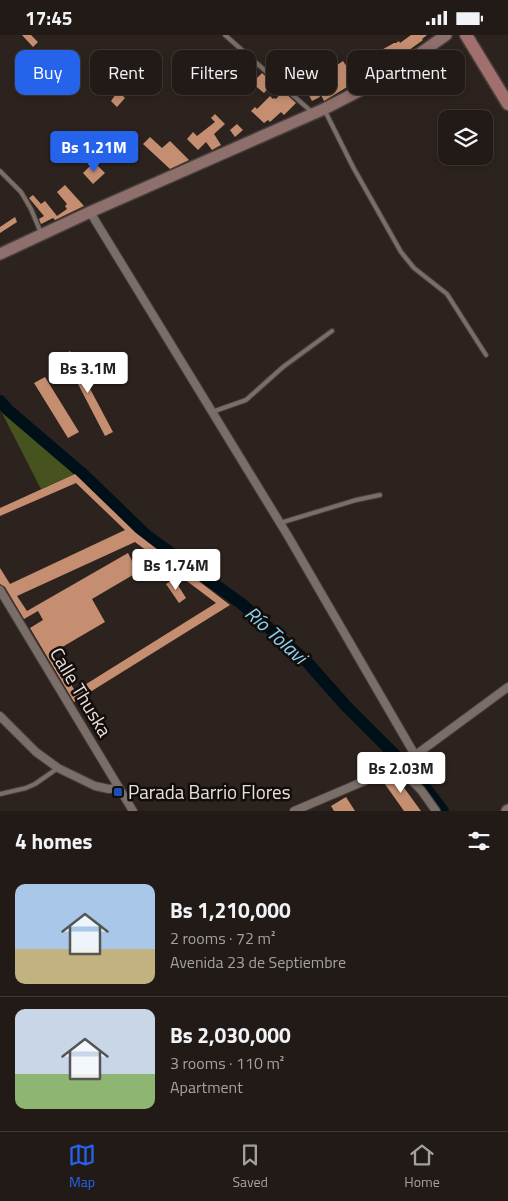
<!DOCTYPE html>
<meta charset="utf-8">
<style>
:root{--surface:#221a16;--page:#2a231f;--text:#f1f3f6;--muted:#a2a1a1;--line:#3f3835;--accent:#2563eb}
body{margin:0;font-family:"Titillium Web",sans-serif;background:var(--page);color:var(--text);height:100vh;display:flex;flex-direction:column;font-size:19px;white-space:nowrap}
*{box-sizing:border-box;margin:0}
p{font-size:16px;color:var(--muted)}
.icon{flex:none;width:28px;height:28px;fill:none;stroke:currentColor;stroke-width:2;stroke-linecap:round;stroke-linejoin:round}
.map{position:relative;height:776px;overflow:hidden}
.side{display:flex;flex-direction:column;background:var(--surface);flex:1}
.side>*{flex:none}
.banner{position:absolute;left:15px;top:15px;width:479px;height:45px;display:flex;gap:10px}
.buttons{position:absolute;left:438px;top:75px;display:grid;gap:10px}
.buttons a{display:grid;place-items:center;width:55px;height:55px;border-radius:10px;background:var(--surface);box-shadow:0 2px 8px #0003,0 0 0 1px var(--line);font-size:25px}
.price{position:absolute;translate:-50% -42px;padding:0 11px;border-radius:5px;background:#fff;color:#222;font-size:16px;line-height:32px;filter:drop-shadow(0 1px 2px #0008)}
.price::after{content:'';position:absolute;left:50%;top:30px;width:15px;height:11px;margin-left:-8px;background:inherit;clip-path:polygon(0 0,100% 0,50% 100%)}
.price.current{background:var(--accent);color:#fff}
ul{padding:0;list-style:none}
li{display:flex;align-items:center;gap:15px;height:125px;padding:0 15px}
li+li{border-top:1px solid var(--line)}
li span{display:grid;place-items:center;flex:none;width:140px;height:100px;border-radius:10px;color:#555}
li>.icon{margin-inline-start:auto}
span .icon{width:60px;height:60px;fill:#fffc;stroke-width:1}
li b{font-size:21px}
h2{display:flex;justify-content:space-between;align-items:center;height:60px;padding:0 15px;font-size:21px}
.chip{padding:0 18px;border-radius:10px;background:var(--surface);box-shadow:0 2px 8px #0003,0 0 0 1px var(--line);font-size:18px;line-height:45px}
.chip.current{background:var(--accent);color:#fff}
.status{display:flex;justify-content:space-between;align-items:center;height:35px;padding:0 25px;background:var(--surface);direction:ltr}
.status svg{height:14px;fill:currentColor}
.tab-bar{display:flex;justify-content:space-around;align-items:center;height:70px;border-top:1px solid var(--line);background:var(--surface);font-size:14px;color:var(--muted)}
.tab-bar a{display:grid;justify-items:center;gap:2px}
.tab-bar .current{color:var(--accent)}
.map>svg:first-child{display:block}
.green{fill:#46531e}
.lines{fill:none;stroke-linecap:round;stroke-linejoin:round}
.river{stroke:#001018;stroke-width:12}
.building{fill:#c68e71;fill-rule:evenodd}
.lane-casing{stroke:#483f3b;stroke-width:6}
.street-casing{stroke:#483f3b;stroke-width:10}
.secondary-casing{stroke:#483f3b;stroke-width:14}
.primary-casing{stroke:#483f3b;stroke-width:15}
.lane{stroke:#7a6e69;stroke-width:4}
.street{stroke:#7a6e69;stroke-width:8}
.secondary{stroke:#8d6f6c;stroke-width:11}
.primary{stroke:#a06f6e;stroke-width:12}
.transit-dot{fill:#1a4fb4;stroke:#120d0b;stroke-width:2}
.labels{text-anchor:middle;stroke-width:5;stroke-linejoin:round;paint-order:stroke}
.street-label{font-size:19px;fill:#e8e1de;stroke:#120d0b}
.poi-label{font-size:19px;fill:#e8e1de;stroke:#120d0b;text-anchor:start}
.water-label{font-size:20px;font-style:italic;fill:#89d5f5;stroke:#120d0b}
</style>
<div class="status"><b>17:45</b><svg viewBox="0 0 49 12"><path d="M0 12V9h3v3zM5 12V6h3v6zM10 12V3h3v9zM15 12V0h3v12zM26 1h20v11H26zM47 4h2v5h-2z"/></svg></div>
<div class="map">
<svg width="508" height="776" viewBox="0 0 508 776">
<rect width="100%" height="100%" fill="#2d231e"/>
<path class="green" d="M1 376 75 439 41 454Z"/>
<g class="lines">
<path class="river" d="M0 366 8 375 84 440 146 500 242 569 307 627 346 671 419 744 443 776"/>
</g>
<path class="building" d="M22 0H31L38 7 33 12Z
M411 0H427L422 4 423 5 412 13 399 21 398 20 386 29 376 18 394 8H396L399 6 400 8Z
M294 21 304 34 299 37 309 47 312 45 320 62 312 66 299 41 288 50 284 47 295 38 286 28Z
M364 21 367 25V24L375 37 365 45 353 51 352 49 324 66 321 60 336 50 328 36 343 26 347 32Z
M101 38 109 45 104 49 101 46 94 53 90 50Z
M262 38 273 48 264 58 252 48Z
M217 42 228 52 224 56 217 50 213 54 209 50Z
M118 56 125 63 117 72 111 66Z
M283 56 296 68 284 80 281 77 270 87 268 85 264 88 251 76 255 72 257 74 270 61 273 64 274 63 276 64Z
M215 79 225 89 214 99 221 110 212 115 206 107 198 115 187 104 193 97 197 101 215 87 211 83Z
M237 89 243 95 235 102 230 95Z
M112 98V108H107L108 112 99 113 97 104 103 103V99Z
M150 102 162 113 170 106 189 125 170 134 143 109Z
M94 127 105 138 93 149 83 138Z
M65 150 84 171 55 185 53 183 41 189 39 184 44 181 29 163 33 160 41 169 45 166 57 181 67 174 65 171 67 169 57 157Z
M15 182 17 187 0 198V192Z
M70 316 113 397 105 401 63 320Z
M45 342 79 397 68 403 34 348Z
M75 439 136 498 230 570 74 667 30 593 43 585 38 576 24 584 5 552 0 549V533L10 549 125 495 76 448 0 481V473ZM135 507 216 568 75 656 52 618 105 587 92 564 138 537 128 518 27 576 17 561Z
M174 544 186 563 179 568 166 549Z
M394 739 421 776H404L382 745Z
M346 762 355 776H334L331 771Z"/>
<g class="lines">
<defs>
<path id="lane" d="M225 0 313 78
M325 76 353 132 401 217 414 233 447 259 486 320
M0 136 21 157 31 174 41 198
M212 377 246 365 283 332 332 296
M280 488 356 465 380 460
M0 759 26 753 35 749 58 733"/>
<path id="street" d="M90 177 288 501 415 720
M0 555 133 776
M0 681 36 717 58 733 95 751 109 754 119 753
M398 732 421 755 436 776
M294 776 402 730 508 652"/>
<path id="secondary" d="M0 219 90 177 324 74 388 41 446 0
M507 776 508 775"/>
<path id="primary" d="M466 0 508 69"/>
</defs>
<use href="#lane" class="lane-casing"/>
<use href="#street" class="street-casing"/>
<use href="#secondary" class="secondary-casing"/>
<use href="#primary" class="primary-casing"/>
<use href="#lane" class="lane"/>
<use href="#street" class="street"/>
<use href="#secondary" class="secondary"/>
<use href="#primary" class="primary"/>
</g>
<rect class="transit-dot" x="113" y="752" width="10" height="10" rx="2.5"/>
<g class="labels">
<g class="street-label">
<text transform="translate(81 657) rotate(59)" y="7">Calle Thuska</text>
</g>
<g class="poi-label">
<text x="128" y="764">Parada Barrio Flores</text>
</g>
<g class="water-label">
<text transform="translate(276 600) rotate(42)" y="7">Río Tolavi</text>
</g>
</g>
</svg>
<div class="buttons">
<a><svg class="icon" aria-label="layers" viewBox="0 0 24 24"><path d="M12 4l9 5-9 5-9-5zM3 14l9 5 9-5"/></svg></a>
</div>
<b class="price current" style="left:94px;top:138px">Bs 1.21M</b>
<b class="price" style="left:88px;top:359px">Bs 3.1M</b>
<b class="price" style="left:176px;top:556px">Bs 1.74M</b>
<b class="price" style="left:401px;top:759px">Bs 2.03M</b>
<div class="banner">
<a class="chip current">Buy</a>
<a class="chip">Rent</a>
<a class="chip">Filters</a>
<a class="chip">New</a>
<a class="chip">Apartment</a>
</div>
</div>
<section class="side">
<h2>4 homes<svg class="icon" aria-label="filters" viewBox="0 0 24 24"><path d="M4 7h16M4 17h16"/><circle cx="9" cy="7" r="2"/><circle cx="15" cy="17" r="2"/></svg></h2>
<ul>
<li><span style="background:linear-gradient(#a9c7e8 65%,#c2b280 0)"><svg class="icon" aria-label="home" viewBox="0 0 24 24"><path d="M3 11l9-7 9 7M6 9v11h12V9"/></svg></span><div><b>Bs 1,210,000</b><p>2 rooms · 72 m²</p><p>Avenida 23 de Septiembre</p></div></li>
<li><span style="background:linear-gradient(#c9d6e8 65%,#8fb573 0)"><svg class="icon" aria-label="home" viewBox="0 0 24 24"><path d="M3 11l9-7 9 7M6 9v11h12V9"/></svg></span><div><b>Bs 2,030,000</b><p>3 rooms · 110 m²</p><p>Apartment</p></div></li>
</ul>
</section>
<nav class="tab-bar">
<a class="current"><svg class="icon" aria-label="map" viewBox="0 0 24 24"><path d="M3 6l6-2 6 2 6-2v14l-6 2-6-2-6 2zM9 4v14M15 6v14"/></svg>Map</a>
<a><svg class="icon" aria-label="saved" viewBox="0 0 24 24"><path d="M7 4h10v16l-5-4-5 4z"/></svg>Saved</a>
<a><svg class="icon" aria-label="home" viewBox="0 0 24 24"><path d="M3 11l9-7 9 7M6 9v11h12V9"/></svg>Home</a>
</nav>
